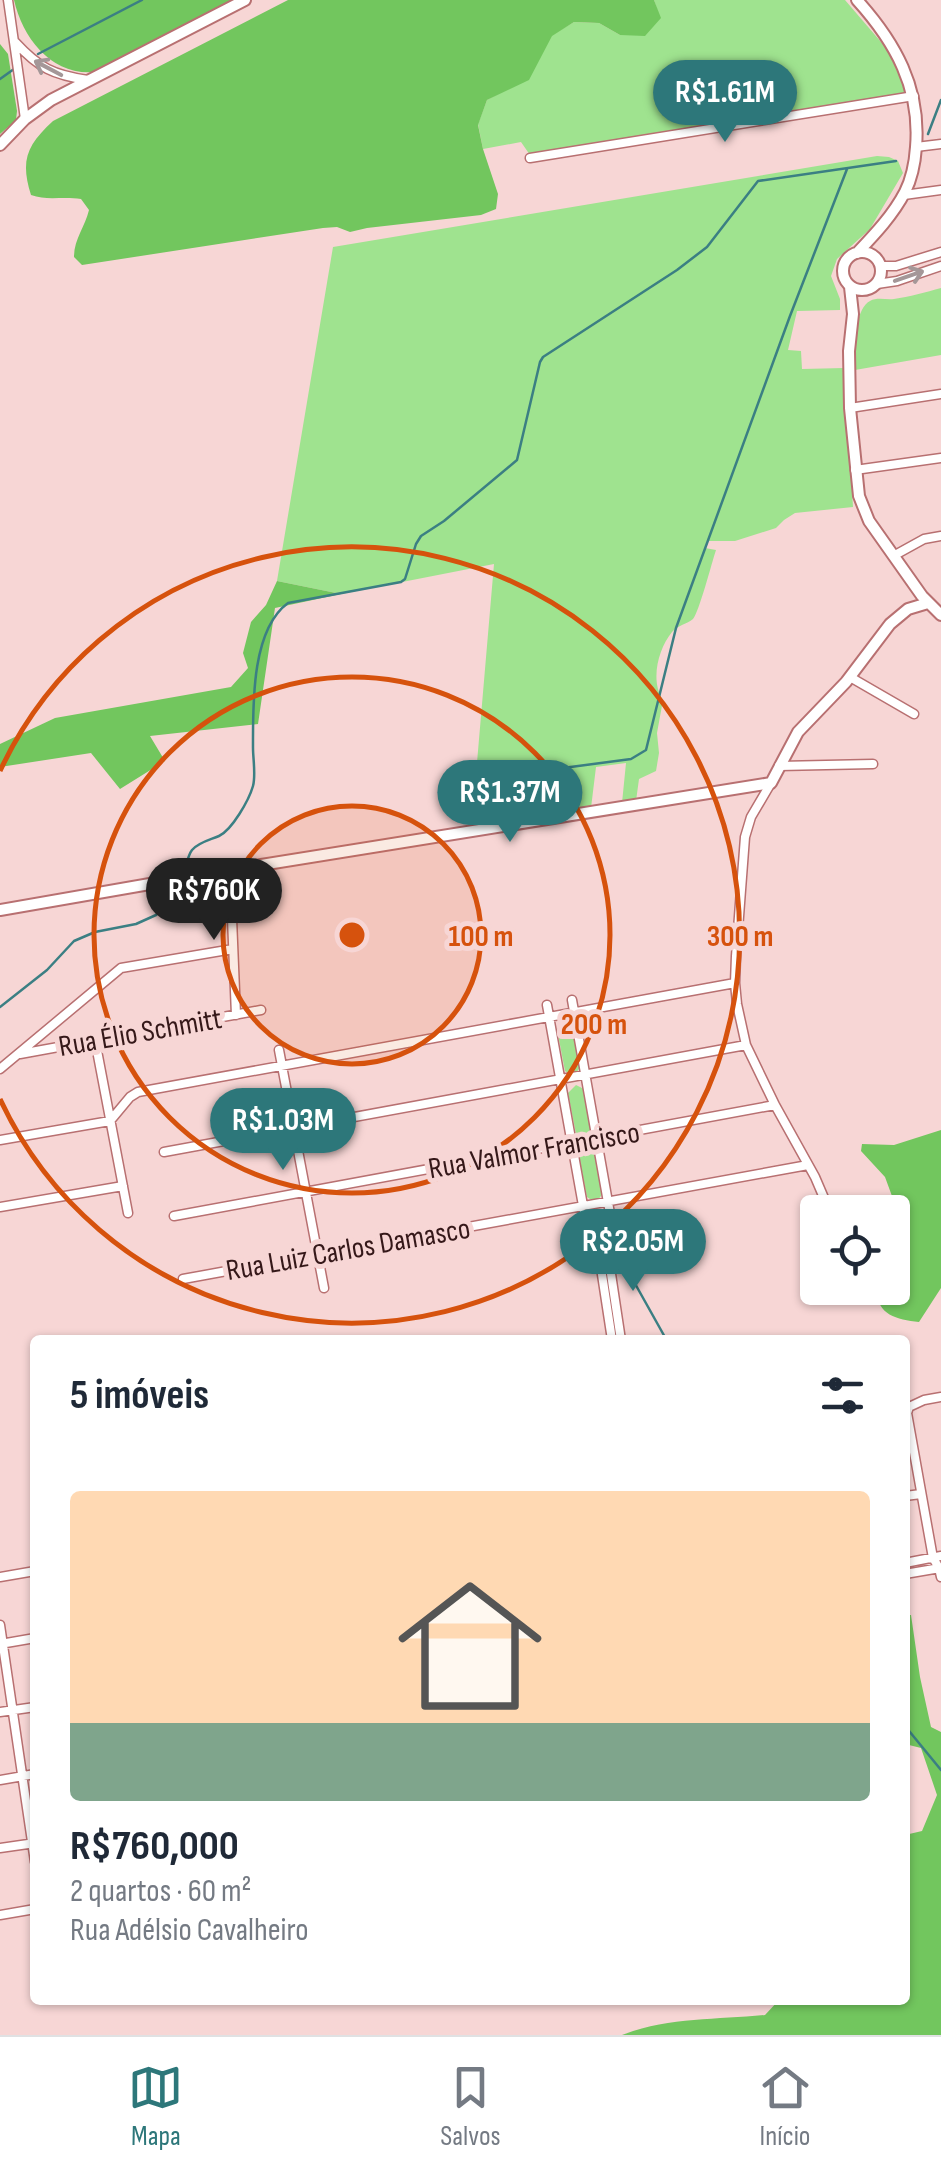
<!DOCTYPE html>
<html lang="pt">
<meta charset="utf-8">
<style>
:root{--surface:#fff;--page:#f6f6f7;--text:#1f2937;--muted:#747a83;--line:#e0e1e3;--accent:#2d777a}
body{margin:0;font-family:"Sofia Sans Condensed",sans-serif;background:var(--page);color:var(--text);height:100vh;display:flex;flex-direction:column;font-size:38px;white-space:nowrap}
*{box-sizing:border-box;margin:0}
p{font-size:32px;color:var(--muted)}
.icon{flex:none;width:55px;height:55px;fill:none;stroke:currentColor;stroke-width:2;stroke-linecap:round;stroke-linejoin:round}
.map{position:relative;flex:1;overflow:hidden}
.side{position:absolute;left:30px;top:1335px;width:880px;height:670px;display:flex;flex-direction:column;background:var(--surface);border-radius:10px;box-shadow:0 2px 8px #0004}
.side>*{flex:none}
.fabs{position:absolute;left:800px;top:1195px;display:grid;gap:20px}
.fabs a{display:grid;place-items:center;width:110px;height:110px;border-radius:10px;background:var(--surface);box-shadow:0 2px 8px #0004;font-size:50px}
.price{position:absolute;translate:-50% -85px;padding:0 22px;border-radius:35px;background:var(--accent);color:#fff;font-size:32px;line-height:65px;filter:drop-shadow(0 2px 5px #0008)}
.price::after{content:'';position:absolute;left:50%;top:60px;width:30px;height:22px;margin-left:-15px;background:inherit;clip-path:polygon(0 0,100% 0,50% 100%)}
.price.selected{background:#222;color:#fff}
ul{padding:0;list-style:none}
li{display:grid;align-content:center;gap:20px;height:530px;padding:0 40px}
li+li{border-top:2px solid var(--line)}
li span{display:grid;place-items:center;height:310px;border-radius:10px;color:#555}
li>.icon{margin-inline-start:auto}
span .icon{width:180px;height:180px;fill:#fffc;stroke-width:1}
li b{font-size:42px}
h2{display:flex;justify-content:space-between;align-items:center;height:120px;padding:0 40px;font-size:42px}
.tab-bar{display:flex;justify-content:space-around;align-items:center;height:140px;border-top:2px solid var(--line);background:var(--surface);font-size:28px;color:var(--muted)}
.tab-bar a{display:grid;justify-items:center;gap:5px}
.tab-bar .selected{color:var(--accent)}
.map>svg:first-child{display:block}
.green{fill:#9fe38f}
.forest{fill:#72c65e}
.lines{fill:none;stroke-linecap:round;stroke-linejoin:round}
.stream{stroke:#3b7f83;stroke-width:2.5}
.street-casing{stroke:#b87071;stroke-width:11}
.secondary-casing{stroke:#b87071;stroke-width:14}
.street{stroke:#fff;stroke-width:8}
.secondary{stroke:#fff;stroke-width:10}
.oneway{stroke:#a49798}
.ring{fill:none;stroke:#d6520d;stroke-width:5}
.labels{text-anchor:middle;stroke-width:10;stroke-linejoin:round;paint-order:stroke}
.street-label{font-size:30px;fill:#351819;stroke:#f7d6d5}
.centre{fill:#d6520d;stroke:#f7d6d5;stroke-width:5}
.ring-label{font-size:30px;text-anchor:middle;font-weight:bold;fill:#d6520d;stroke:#f7d6d5;stroke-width:10;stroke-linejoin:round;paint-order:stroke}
</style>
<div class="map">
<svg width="941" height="2035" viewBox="0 0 941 2035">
<rect width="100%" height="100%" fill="#f7d6d5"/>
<path class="green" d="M654 0H845L887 49 908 94 530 155 521 142 483 149 478 124 487 100 506 90 552 35 574 22 599 23 620 35 660 18Z
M877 156 889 157 898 161 903 173 870 229 837 259 831 276 840 299V310L797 311 788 350 801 351 802 369 844 368 853 507 795 513 784 520 776 528 735 541H707L705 548 716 550C712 562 699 612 693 619 687 624 678 625 672 632 658 649 650 681 663 700L657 733 659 753 656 771 639 779 636 801 622 803 626 763 596 767 591 808 547 816 540 776 475 786 494 564 341 594 277 581 333 247Z
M941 288V355L855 370C855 353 853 310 870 301 877 297 886 300 894 299 909 297 926 292 941 288Z
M564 1022 573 1025 581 1066 576 1073 571 1075 565 1071 557 1029Z
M576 1085 584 1089 592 1130 587 1137 583 1138 576 1134 568 1093Z
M586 1148 595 1152 603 1193 598 1200 593 1201 587 1197 579 1156Z
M600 1211 606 1216 611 1239 604 1247 595 1244 591 1217Z"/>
<path class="forest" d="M14 0H234L95 72C52 76 23 39 14 0Z
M288 0H654L661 18 645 36 620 35 599 23 574 22 552 36 529 80 487 100 478 125 483 149 498 194 496 209 481 215 367 228 350 232 337 227 323 228 82 265 74 257C74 239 85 227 89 210L81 199C63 196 47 201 31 195 20 160 27 145 53 121Z
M0 44 8 54 17 111 16 120 0 134Z
M277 581 341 594 275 608 258 724 150 736 165 761 120 789 91 753 0 767V744L55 718 231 687 248 668 243 653 251 622 266 605Z
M941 1130V1288L919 1322C896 1319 876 1315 877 1288H892L896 1207 885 1177 861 1151 862 1144 894 1145Z
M905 1615H911L920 1677 931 1727 941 1732V2035H622C669 2017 717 2020 765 2015L779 2000H905V1835L922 1831 937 1795 921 1748 905 1744Z"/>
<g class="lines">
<path class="stream" d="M38 54 142 0
M0 79 14 69
M928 134 941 100
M558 813 563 768 631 759 646 750 676 628 790 316 847 169
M184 872C186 866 188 855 192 850 199 842 210 840 219 836 232 830 249 800 253 786 256 775 253 759 253 748 253 706 251 630 288 603L401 582 405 579 416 544 421 536 444 521 517 460 540 362 543 357 677 270 707 247 758 181 896 161
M0 1007 47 970 74 941 95 932 136 924 156 915 179 892
M627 1254 633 1280 666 1339
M905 1726 941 1770"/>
<defs>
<path id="street" d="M8 0 25 119
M15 42C39 68 53 75 88 80
M916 147 941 144
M530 158 914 96
M904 195 941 190
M880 266H896L941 252
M877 284 897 281 941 266
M850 408 941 394
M855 470 941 458
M895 555 924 539 941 536
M850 677 914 714
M779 766 873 764
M771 783 751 817 745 837 736 956 735 983 737 1004 746 1045 775 1105 815 1177 830 1212
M230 870 236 1015
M572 1000 614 1236 608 1254
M547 1005 589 1239 599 1255 612 1340
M95 1040 128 1213
M279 1050 324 1288
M20 1054 261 1010
M0 1069 121 968 233 949
M0 1140 110 1121 130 1097 138 1092 735 983
M164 1152 746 1045
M0 1207 123 1186
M174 1216 775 1105
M608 1254 621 1340
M813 1269 818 1263
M183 1279 808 1165
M941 1397 924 1400 909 1407 907 1413 933 1558 939 1568 941 1577
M905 1496 921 1494
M905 1563 941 1556
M905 1574 940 1568
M0 1577 35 1571
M0 1625 35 1862
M0 1644 35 1638
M0 1712 35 1707
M0 1780 35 1774
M0 1848 35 1843
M0 1915 35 1909"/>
<path id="secondary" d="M0 145 25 119 51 100 245 0
M843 271a19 19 0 1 1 38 0a19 19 0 1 1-38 0Z
M857 253C875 234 893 215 905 192 912 178 915 162 916 147 921 88 895 42 857 0
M850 287 853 314 849 351 850 408 859 496 869 521 922 596 941 615
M0 910 230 870 771 783 798 732 846 682 890 624 908 609 928 603"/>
</defs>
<use href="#street" class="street-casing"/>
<use href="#secondary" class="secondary-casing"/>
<use href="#street" class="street"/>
<use href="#secondary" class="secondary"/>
</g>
<defs><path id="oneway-shaft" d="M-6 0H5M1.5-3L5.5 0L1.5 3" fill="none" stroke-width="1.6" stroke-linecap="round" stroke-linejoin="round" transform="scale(2.5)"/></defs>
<g class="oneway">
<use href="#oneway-shaft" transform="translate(48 68) rotate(-152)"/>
<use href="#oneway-shaft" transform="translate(909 276) rotate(-19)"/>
</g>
<circle cx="352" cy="935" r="129" fill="#d6520d" fill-opacity=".12"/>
<g class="ring">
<circle cx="352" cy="935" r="129"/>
<circle cx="352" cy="935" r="258"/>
<path d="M0 771A388 388 0 1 1 0 1099"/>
</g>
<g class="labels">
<g class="street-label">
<text transform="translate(140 1032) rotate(-10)" y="10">Rua Élio Schmitt</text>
<text transform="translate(534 1150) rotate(-10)" y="10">Rua Valmor Francisco</text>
<text transform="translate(348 1249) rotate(-10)" y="10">Rua Luiz Carlos Damasco</text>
</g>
</g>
<circle cx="352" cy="935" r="15" class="centre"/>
<g class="ring-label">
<text x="481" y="946">100 m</text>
<text x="740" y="946">300 m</text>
<text x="594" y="1034">200 m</text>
</g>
</svg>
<div class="fabs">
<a><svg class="icon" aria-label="locate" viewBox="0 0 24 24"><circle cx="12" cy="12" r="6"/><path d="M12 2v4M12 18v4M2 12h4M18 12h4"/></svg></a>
</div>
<b class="price" style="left:725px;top:145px">R$1.61M</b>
<b class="price" style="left:510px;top:845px">R$1.37M</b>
<b class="price selected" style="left:214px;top:943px">R$760K</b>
<b class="price" style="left:283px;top:1173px">R$1.03M</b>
<b class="price" style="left:633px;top:1294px">R$2.05M</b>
<section class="side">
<h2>5 imóveis<svg class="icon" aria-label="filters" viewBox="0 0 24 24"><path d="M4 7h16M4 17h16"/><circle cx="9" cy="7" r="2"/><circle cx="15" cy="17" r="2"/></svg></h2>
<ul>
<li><span style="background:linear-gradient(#ffd9b3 75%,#7fa58c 0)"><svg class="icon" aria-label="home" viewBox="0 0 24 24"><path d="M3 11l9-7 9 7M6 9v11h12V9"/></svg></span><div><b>R$760,000</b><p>2 quartos · 60 m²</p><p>Rua Adélsio Cavalheiro</p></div></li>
</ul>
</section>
</div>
<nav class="tab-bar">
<a class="selected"><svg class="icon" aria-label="map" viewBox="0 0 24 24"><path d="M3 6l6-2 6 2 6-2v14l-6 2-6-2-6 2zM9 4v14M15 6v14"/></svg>Mapa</a>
<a><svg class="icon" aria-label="saved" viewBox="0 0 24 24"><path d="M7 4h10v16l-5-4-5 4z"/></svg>Salvos</a>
<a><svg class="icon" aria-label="home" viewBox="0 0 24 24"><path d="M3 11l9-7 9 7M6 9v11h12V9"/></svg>Início</a>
</nav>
